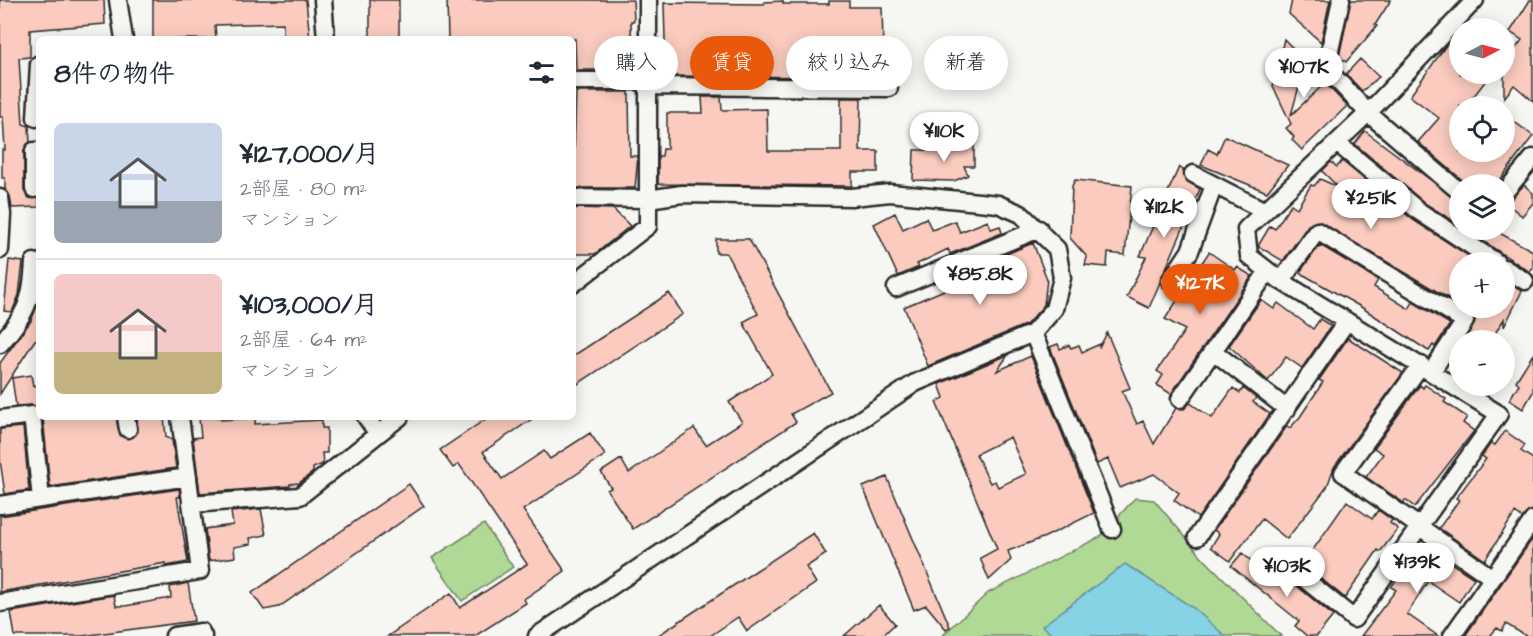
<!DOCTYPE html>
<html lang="ja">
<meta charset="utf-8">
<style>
:root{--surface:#fff;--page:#f2f2f3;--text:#1f2937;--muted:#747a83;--line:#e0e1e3;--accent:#ea580c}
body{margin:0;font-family:"Architects Daughter","Klee One",sans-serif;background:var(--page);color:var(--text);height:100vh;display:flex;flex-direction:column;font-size:22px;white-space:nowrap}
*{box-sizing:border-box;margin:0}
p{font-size:20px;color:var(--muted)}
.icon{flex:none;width:33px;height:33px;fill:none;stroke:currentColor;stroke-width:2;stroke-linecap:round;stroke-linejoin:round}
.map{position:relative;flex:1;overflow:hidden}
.panel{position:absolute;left:36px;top:36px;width:540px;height:384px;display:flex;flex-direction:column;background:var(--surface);border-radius:9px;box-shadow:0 3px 15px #0003}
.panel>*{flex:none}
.banner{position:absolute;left:594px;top:36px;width:570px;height:54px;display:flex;gap:12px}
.needle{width:39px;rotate:84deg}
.fabs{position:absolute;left:1449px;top:18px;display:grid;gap:12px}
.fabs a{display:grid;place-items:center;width:66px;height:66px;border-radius:50%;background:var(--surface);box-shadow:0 3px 15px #0003;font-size:30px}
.price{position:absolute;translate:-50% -51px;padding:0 14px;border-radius:21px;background:#fff;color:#222;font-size:20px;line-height:39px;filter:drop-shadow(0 2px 3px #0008)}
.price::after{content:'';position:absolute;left:50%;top:36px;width:18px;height:14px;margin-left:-9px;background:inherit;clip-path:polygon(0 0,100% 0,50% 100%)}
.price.selected{background:var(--accent);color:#fff}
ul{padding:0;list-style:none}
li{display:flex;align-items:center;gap:18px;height:150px;padding:0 18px}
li+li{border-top:2px solid var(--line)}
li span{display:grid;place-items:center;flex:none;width:168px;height:120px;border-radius:9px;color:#555}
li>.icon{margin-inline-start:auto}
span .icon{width:72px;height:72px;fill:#fffc;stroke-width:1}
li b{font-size:26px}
h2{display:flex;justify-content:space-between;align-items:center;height:72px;padding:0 18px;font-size:26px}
.chip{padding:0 21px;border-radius:27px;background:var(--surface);box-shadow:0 3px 15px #0003;font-size:21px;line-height:54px}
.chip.selected{background:var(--accent);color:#fff}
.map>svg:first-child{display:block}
.green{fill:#b0d995;stroke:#6e8260;stroke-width:1.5}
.water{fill:#86d3e5;stroke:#62909b;stroke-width:1.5}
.building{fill:#facbbe;stroke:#2b2b2b;stroke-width:1.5;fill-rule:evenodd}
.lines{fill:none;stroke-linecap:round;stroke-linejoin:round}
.street-casing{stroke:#2b2b2b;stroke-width:21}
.street{stroke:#f6f6f2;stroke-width:16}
</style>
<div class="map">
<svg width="1533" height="636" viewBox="0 0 1533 636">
<rect width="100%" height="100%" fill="#f6f6f2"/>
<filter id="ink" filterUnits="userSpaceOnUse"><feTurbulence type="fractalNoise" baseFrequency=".0167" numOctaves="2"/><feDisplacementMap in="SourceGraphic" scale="12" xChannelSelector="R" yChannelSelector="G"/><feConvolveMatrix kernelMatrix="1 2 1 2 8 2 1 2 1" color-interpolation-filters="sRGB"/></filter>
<g filter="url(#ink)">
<path class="green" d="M1135 498 1154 500 1203 558 1281 636H942L988 593 1100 537Z
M484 524 513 567 462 601 432 558Z"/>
<path class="water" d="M1125 564 1195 609 1225 636H1054L1042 626Z"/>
<path class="building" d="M0 0H104L105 24 30 30V57L19 58 23 124 29 126 30 142 24 150V190L29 198H39V207L12 208 10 196 5 189V178H2V150H5L3 117H0Z
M153 0H306L310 39H283V23L215 25 216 39H153Z
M370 0H399V39H370Z
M447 0H633L634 21H631L632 70H576L575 39H448Z
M1292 0H1330L1321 42 1289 14Z
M1351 0H1391L1375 25 1377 26 1346 62 1339 57Z
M1530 0H1533V101L1514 85 1504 98V64L1522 40 1510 32Z
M783 1V4H829V1H849V7H882L883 45H891L890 67H883V77L666 76 664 3 764 4V2Z
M1284 39 1306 62 1291 115 1325 83 1347 106 1302 150 1292 140 1294 137 1286 128 1291 124 1273 86Z
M1447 44 1460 53V74H1491L1466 106H1460V127L1453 136 1460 142V152H1504V114L1533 136 1497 184H1467L1418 142 1439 118 1410 96Z
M1360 59 1379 77 1362 91 1346 74Z
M576 92H629L630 156H638L635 188H573Z
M702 97H721L722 110 767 109 768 151H841V98H861L860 151H878V172H852V186L658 184V156H662L663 149H667V113H703Z
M1365 131 1460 202V225L1426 204 1355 144Z
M1225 136 1288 165 1267 192 1201 165 1208 149 1217 154Z
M951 143H974V166H964L968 175 954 181 913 180 914 150H940Z
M1342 161 1413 220 1478 262H1460V305L1318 221 1308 225 1283 261 1258 246 1270 226 1275 229 1291 204 1297 208 1311 185 1314 186 1320 179 1338 187 1322 171 1331 162 1337 167Z
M1179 167 1183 170 1185 180 1200 189 1149 308 1127 297 1146 257 1140 256Z
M1075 180 1132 186 1125 255 1108 253 1107 267 1085 265 1087 257 1070 238 1072 186Z
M1524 185 1533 193V203L1522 216 1506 203Z
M573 208 613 209 630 226 595 254H573Z
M895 213 903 229 926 218 932 230 955 221 960 232 988 221 991 229 1000 226 1002 233 950 254 948 249 917 264 919 267 898 276 874 224Z
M1466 230H1494L1533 251V267L1530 272Z
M716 239H749L831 392 791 414 796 422 633 529 607 490 611 488 601 472 621 459 629 473 694 428 706 445 742 422 729 402 772 374 743 322 758 314 726 253H716Z
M1033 243 1047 279 1044 305 1027 324 928 366 904 307 982 274 980 265Z
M1320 245 1378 280 1374 287 1409 309 1413 302 1450 324 1435 347 1433 345 1429 351 1427 350 1361 307 1304 275 1300 272Z
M1209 252 1235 270 1237 267 1252 276 1171 394 1157 385 1163 375 1157 371 1185 330 1165 319Z
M9 260 23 262 19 295 12 312 4 311Z
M1504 281 1522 291 1504 327V319L1491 340H1465L1475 321 1474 316 1463 308H1504Z
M669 293 683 314 573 387V356Z
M1261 300 1274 309 1278 303 1313 329 1320 319 1331 326 1302 368 1286 357 1268 381 1229 346Z
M39 301V339L35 340 0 394V363L31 321Z
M1107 333 1130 388 1122 391 1137 424 1143 421 1154 444 1176 408 1184 409 1190 403 1212 418 1233 388 1240 393 1243 388 1256 398 1253 402 1270 414 1198 518 1174 500 1179 493 1154 474 1120 488 1108 459 1097 464 1050 347 1058 344 1060 349 1069 345 1071 348 1079 345 1082 352 1100 344 1099 348Z
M1348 338 1403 373 1334 467 1327 487 1287 539 1262 519 1230 561 1211 547 1219 534 1214 530 1287 426 1290 428 1300 417 1323 382 1319 380Z
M1533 354V392L1523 409 1509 400 1519 384 1516 381Z
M1008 355 997 371 1031 356 1094 513 1045 537 1008 551 1011 560 989 580 980 558 997 549 936 402 944 398 939 384ZM1010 437 1026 474 998 487 995 481 990 483 976 454Z
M31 375 33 386 39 385V408L31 405 16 406 12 378Z
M1420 385 1423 388 1425 385 1446 399 1444 402 1467 417 1463 423 1474 431 1415 507 1405 500 1404 503 1366 477 1383 454 1374 448Z
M43 417H116L120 435 129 439 138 432 137 417H164L166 437 172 440 176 468 50 487Z
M221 417V420L255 418V424L322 420V428H327V453H322L323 464 313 468V472L299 483 290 484V486L200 493 193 438 201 437 199 418Z
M489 417H535L483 452 502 479 544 451 550 459 590 433 605 455 523 510 565 571 524 599 526 603 475 636H388L451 593 460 608 527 564 459 464 453 468 440 450Z
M23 427 29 490 5 494 0 460V429Z
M1505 431 1525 445 1521 451 1533 459V510L1522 518 1515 513 1485 560 1439 528 1459 500 1456 498 1486 459 1482 456 1491 443 1495 445Z
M887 477 950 627 946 629 926 605 914 610 863 487Z
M409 484 424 506 279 607 264 610 252 593Z
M179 489 180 497H177L188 562 166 566V563L0 592V516Z
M1347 501 1372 519 1378 510 1392 520 1390 523 1398 529 1380 552 1378 550 1345 598 1303 564Z
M261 509 266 535 250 538 251 544 234 547 235 557 209 561 205 529 233 525 231 512Z
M813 533 826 554 806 567 816 583 747 631 738 617 710 636H657Z
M1533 538V636H1526L1506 624 1502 631 1497 628 1490 636H1465Z
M1422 544 1474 578 1459 602 1428 581 1407 614 1438 636H1361L1396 590 1391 587Z
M1242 553 1281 586 1284 581 1289 584 1291 581 1333 616 1317 636H1307L1295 626 1299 621 1231 566Z
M188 583 194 621 82 636H15L11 612 114 595 116 606H125L171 598 170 587Z
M879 605 895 624 882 636H844Z"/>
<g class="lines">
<defs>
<path id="street" d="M118 0 124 39
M323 0 326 39
M1341 0 1326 68 1368 113 1460 192
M573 81H647
M648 86 889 88
M36 118 39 64
M1337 143 1420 212 1496 262
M1193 174 1265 211
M34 189V151H39
M1504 193 1533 158
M0 198 2 214 0 250
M1504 268 1525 281
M1170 281 1190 251 1214 185
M1281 281 1317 231 1465 321 1432 371
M573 284 648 226V0
M896 288 1039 229
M1033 333 1112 529
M0 344C26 314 32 302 34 262
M1213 351 1287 409
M1421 365 1343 473 1491 577
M1180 399 1268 271
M126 417 128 429
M0 419 32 415 41 499
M378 434 400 417
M191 504 300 496 378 434 366 417
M0 505 188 477
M1197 537 1347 321
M1286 564 1354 619 1499 414 1281 281 1249 256 1246 229 1368 113 1475 0
M0 603 200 571 180 417
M174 636 201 632 203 636
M537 636 915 383 1033 333 1054 309 1062 278 1057 249 1021 214 998 204 890 193 852 197 682 194 648 199 573 198
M1452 636 1533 520"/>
</defs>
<use href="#street" class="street-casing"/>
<use href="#street" class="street"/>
</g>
</g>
</svg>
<div class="fabs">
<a><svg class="needle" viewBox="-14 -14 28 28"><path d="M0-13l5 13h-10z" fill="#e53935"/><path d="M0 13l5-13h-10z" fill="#747a83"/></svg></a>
<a><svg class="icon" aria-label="locate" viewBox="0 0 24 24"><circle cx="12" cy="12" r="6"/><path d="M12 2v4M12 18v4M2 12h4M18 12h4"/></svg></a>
<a><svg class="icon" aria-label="layers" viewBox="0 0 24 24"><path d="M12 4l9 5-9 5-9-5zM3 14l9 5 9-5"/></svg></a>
<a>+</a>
<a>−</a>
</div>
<b class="price" style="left:1304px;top:99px">¥107K</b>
<b class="price" style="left:944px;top:163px">¥110K</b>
<b class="price" style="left:1371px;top:230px">¥251K</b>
<b class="price" style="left:1164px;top:239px">¥112K</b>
<b class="price" style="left:980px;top:306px">¥85.8K</b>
<b class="price selected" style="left:1200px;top:315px">¥127K</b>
<b class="price" style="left:1417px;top:594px">¥139K</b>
<b class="price" style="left:1287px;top:598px">¥103K</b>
<div class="banner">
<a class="chip">購入</a>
<a class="chip selected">賃貸</a>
<a class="chip">絞り込み</a>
<a class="chip">新着</a>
</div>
<section class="panel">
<h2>8件の物件<svg class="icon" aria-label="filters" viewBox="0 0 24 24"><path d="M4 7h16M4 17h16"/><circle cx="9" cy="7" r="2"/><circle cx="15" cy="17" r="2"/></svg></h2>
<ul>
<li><span style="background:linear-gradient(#c9d6e8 65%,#9aa5b1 0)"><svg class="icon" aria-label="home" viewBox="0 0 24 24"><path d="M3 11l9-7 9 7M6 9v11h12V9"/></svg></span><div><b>¥127,000/月</b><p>2部屋 · 80 m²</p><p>マンション</p></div></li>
<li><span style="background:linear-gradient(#f6c9c9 65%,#c2b280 0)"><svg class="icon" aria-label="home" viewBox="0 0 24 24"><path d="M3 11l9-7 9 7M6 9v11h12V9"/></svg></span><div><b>¥103,000/月</b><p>2部屋 · 64 m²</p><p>マンション</p></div></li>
</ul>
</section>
</div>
